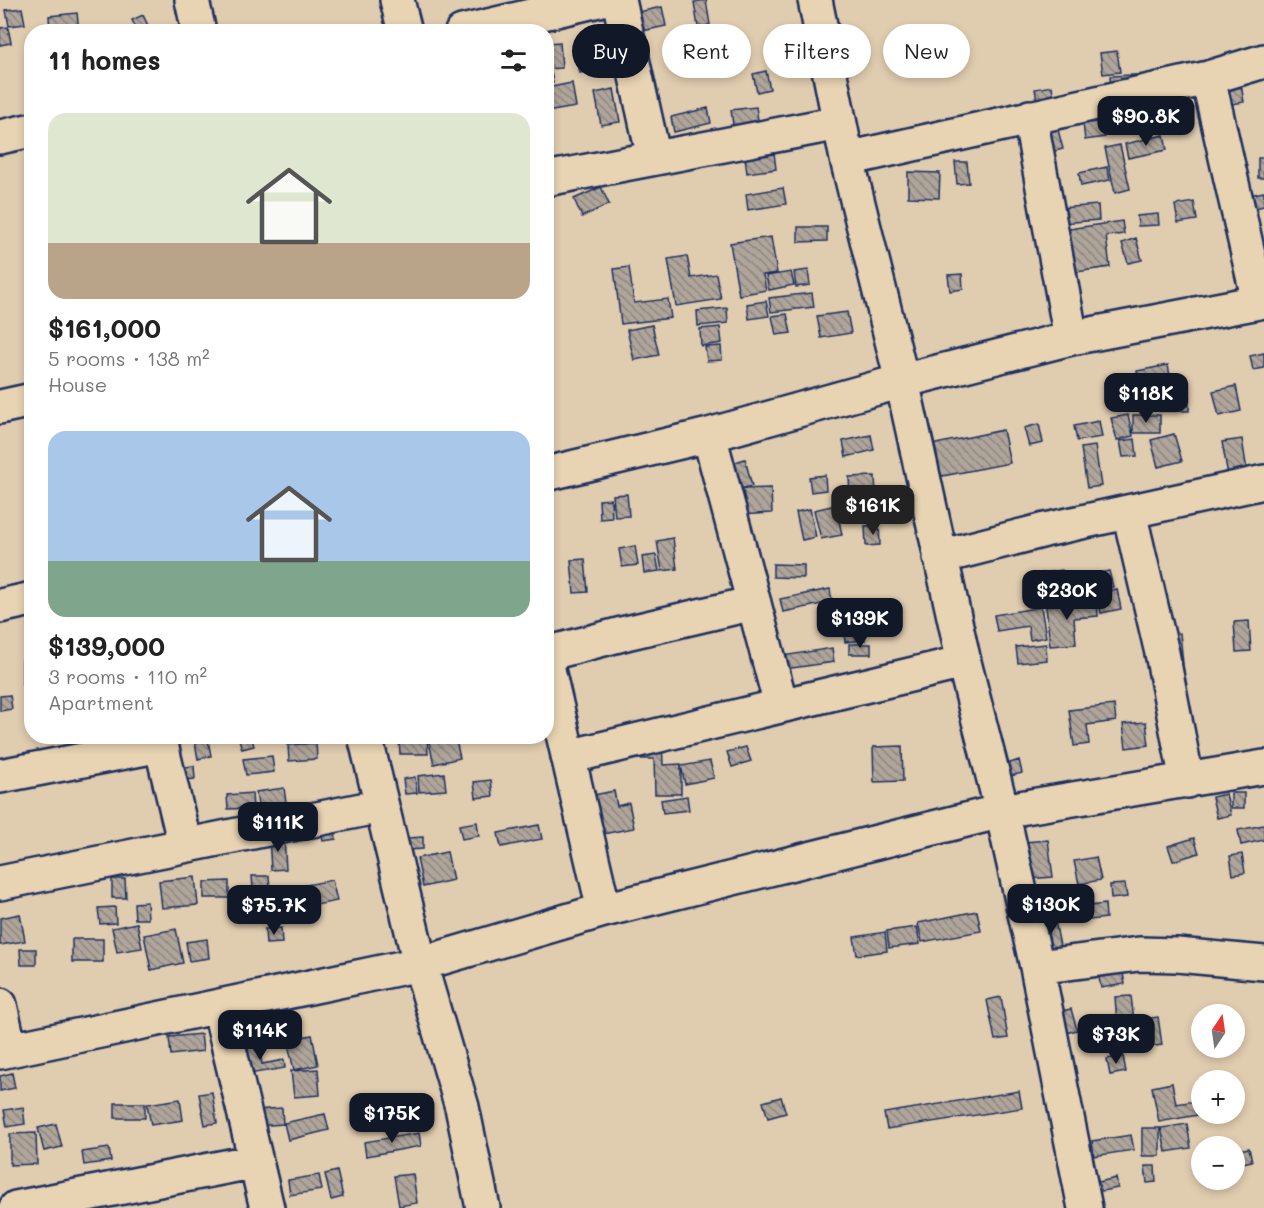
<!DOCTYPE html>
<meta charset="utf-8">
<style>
:root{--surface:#fff;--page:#f2f2f2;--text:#222;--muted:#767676;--accent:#111827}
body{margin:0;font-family:Mali,sans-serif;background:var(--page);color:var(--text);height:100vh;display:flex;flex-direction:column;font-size:22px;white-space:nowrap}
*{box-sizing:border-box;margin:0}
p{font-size:20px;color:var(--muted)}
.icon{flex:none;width:33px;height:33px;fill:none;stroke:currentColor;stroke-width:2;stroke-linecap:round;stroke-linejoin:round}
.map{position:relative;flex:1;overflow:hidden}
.panel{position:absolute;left:24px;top:24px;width:530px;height:720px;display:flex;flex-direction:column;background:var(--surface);border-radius:24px;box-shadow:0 3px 9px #0003}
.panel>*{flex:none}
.guide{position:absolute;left:572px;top:24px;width:570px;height:54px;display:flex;gap:12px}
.needle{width:39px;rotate:13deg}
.tools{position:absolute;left:1191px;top:1004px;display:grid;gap:12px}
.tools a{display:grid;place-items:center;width:54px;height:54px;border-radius:50%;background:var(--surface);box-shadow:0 3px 9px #0003;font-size:30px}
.price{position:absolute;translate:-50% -51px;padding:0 14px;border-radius:12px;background:var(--accent);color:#fff;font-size:20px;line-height:39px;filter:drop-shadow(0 2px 3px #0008)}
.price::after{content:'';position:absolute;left:50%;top:36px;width:18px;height:14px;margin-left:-9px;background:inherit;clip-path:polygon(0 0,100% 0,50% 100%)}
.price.active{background:#222;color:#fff}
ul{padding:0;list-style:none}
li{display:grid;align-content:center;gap:12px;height:318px;padding:0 24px}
li span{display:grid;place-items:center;height:186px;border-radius:18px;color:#555}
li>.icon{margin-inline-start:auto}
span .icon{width:108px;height:108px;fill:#fffc;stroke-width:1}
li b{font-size:26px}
h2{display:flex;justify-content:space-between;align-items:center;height:72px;padding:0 24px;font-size:26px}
.chip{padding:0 21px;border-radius:27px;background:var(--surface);box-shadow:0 3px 9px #0003;font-size:21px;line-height:54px}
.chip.active{background:var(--accent);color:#fff}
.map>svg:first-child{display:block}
.building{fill:url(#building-back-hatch);stroke:#1b2f5e;stroke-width:1.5}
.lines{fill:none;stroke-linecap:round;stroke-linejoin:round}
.minor-casing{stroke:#1b2f5e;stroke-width:38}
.minor{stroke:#e8d3b2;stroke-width:33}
</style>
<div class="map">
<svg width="1264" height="1208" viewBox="0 0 1264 1208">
<defs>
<pattern id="building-back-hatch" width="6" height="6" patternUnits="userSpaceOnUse" patternTransform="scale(1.5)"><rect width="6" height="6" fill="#afa59a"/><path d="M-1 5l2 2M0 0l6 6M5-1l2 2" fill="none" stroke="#8e8781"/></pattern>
</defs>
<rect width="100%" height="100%" fill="#e0ccaf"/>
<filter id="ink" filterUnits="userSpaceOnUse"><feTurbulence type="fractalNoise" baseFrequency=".0167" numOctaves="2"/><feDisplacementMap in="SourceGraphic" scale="12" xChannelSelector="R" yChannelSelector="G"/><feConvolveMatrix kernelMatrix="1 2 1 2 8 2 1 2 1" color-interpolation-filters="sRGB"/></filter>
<g filter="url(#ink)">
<path class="building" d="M706 0 710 25 698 27 694 2Z
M662 7 666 26 638 32 634 13Z
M22 8 25 24 9 26 6 10Z
M77 13 79 32H50L49 16Z
M143 15 151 32H138L132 20Z
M8 27 11 43 0 45V28Z
M701 34 705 51 675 58 671 41Z
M771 39H786V53H771Z
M560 42 562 68 546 69V43Z
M744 50 745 67 721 69 720 52Z
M589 51 593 70 580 73 576 54Z
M1117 51 1120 72 1103 74 1100 53Z
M766 71 770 89 757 92 753 74Z
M551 72 553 83 546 84V73Z
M1177 73 1143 99 1144 121 1113 123 1110 76Z
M572 83 576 107 546 112V88Z
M1241 85 1244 102 1221 106 1218 90Z
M1052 86 1057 116 1040 119 1035 89Z
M614 89 620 122 601 125 595 93Z
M756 107 763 151 737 155 731 110Z
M708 108 711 123 674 132 671 117Z
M1102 113 1105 137 1085 140 1082 115Z
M1057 126 1063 149 1047 153 1041 130Z
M1164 135 1167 150 1128 158 1125 144Z
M1120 145 1130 189 1115 193 1105 148Z
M774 153 776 169 747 173 745 157Z
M1258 158H1264V178H1258Z
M955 162H967L969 183 957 184Z
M1107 167 1110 180 1081 186 1079 173Z
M908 172 940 173 939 198 908 197Z
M601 187 609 204 582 217 574 199Z
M783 188 786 204 748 210 746 194Z
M1264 192V206L1242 211 1240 197Z
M1194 202 1197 220 1178 223 1175 205Z
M1098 205 1099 220 1061 223 1060 208Z
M1158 214 1159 225 1138 226 1137 216Z
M1122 221 1124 234 1106 236 1110 267 1070 273 1063 230Z
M798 227H827V241L798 242Z
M771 237 777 273 763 275 766 290 739 295 730 243Z
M1136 238 1142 260 1128 263 1122 243Z
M687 256 691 278 716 274 721 299 676 306 668 259Z
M629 267 634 303 668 299 671 318 621 324 614 269Z
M808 270 810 285 796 287 794 272Z
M791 272 794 285 769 290 766 276Z
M962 274 963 289 950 291 948 275Z
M812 293 814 307 771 312 769 298Z
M766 301 769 316 749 319 747 304Z
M727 308 728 323 698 326 697 311Z
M847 312 851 333 821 338 817 316Z
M787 314 791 333 776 335 772 316Z
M652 325 659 355 634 360 627 330Z
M720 327 722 343 701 346 700 329Z
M721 346 722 360 707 361 705 347Z
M1264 353V368L1253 370 1250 356Z
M1168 365 1172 387 1140 393 1137 371Z
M1236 386 1241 411 1219 416 1213 391Z
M1160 395H1189V411H1160Z
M1128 415 1133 436 1117 440 1111 418Z
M1133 415H1160V433H1133Z
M1099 421 1102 437 1077 441 1074 426Z
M1039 424 1043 443 1029 446 1024 428Z
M1003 430 1010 463 932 478 926 446Z
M1174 434 1182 461 1158 467 1151 440Z
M871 435 874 450 846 457 843 441Z
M1135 439 1137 456 1123 457 1120 441Z
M1242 439 1247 471 1228 475 1222 442Z
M1095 446 1101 486 1087 488 1081 448Z
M745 459 752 486 736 490 729 464Z
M825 475 826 490 811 492 809 477Z
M875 476 876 495 850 496 849 477Z
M771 488 772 513 741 515 740 489Z
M627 494 629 516 615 517 613 495Z
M611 499 612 518 600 519 599 500Z
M836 505 842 535 821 539 814 510Z
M810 509 816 537 802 540 796 512Z
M879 525 880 545 866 546 865 526Z
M673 538 677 569 662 571 657 541Z
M635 546 638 565 622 567 619 549Z
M656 555 659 571 644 573 642 557Z
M585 559 588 592 574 593 571 560Z
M773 564 804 565V578L773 577Z
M1062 570 1066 596 1042 599 1038 574Z
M1109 571 1113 587 1095 591 1091 575Z
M830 589 832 602 783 612 780 599Z
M1117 589 1121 609 1101 613 1097 593Z
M1097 601 1098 616 1074 618 1076 644 1050 646 1046 606Z
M1041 607 1046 637 1030 640 1028 626 997 631 994 615Z
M862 609 865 640 845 642 842 611Z
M1249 621 1251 651 1236 652 1234 622Z
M1180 633 1185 684 1170 685 1165 635Z
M849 644H871V654H849Z
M1046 644 1047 660 1018 663 1016 647Z
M832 648 834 662 778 670 776 657Z
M22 660H32V685H22Z
M10 695 12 709 0 711V696Z
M1114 705 1116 721 1087 725 1089 744 1074 746 1069 710Z
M1146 722 1149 745 1126 748 1123 724Z
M238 736H251L254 746 242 749Z
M434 736H455L460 758 434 764 428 738Z
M427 738 428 754H400L399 739Z
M208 740 211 756 198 759 195 743Z
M634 740H662L663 765 681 764V794H655L654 759H634Z
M316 743 317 759 289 761 288 745Z
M902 746 903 781 874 782 873 747Z
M746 747 751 761 732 767 727 752Z
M272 756 274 772 246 775 243 759Z
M1019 760 1022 773 1007 777 1004 765Z
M710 761 714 778 685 784 681 766Z
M194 766 195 779 175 781 174 768Z
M444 773 446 790 419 792 418 776Z
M415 777 417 793 405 794 403 779Z
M491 780 493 796 476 798 474 782Z
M284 788 286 802 258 805 256 792Z
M614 791 617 806 629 803 634 828 592 836 584 797Z
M252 793 253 808 228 809 227 795Z
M1231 793H1244V808H1231Z
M1226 794 1231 815 1217 818 1212 797Z
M687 796 689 810 663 813 661 800Z
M334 822 336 839 323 841 320 825Z
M477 822 479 836 462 839 459 825Z
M539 825 542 839 501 847 498 833Z
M1264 825V840L1241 845 1238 830Z
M284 836 286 869 271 870 269 837Z
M423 837V849L408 850V838Z
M1194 838 1199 853 1173 861 1168 846Z
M1048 840 1053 877 1028 879 1024 842Z
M447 852 453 880 423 887 417 858Z
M1242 854 1245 873 1233 875 1230 856Z
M1096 857 1101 880 1079 884 1074 861Z
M252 876H269L270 889H253Z
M195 877 198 905 162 908 159 881Z
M112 879H125L126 898H112Z
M332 880 337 901 311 906 306 885Z
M229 881V898H204V882Z
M1125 884 1127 897 1111 899 1110 885Z
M304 887 311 919 284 924 277 893Z
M268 893 271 906 248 909 247 897Z
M147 902 148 919H135L134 903Z
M1105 904 1106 918 1090 920 1089 906Z
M115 907 116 923 100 924 98 908Z
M977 911 981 931 922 942 918 923Z
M20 914 25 941 0 945V918Z
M1055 921 1060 946 1047 949 1042 924Z
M137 923 142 948 117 952 112 928Z
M917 927 920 944 889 948 887 931Z
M281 928 282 943 266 944 265 929Z
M176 929 183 963 151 970 144 935Z
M885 932 887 951 857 955 854 937Z
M72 939H103V962H72Z
M207 939 209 958 189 961 186 942Z
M20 949H36V965H21Z
M1122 969 1125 984 1101 988 1098 973Z
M1131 996 1134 1021 1117 1023 1115 997Z
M1001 997 1008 1038 995 1040 987 1000Z
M1071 1009 1077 1030 1062 1034 1057 1012Z
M1158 1017 1162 1045 1140 1048 1137 1020Z
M276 1018 278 1036 238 1039 236 1022Z
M201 1034 203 1051 171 1055 169 1037Z
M312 1035 318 1065 294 1070 287 1040Z
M259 1045 262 1064 284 1060 285 1068 249 1074 244 1048Z
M1123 1056 1126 1072 1110 1075 1107 1059Z
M318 1069 320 1095 294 1097 291 1071Z
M12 1073 15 1088 0 1091V1076Z
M1172 1083 1176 1104 1202 1100V1113H1209L1159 1122 1152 1087Z
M1019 1091 1022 1108 887 1129 884 1113Z
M212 1092 217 1123 205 1125 199 1094Z
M781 1097 786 1113 768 1118 763 1102Z
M180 1099 183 1120 151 1125 147 1104Z
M115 1103H145V1118H115Z
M23 1107 25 1124 7 1127 4 1110Z
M282 1108 283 1124 257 1126 255 1110Z
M325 1114 329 1130 288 1140 284 1123Z
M56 1124 62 1147 44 1151 38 1128Z
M1187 1124 1191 1148 1166 1152 1161 1128Z
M1142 1128H1160V1156H1142Z
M36 1133 37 1164 10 1165V1134Z
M419 1133 421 1146 366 1156 364 1142Z
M1131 1135 1134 1150 1094 1156 1092 1141Z
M109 1148 111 1161 84 1165 82 1152Z
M1249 1148 1252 1161 1234 1165V1151Z
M1145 1166H1155L1156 1182 1147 1183Z
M337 1171 343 1197 331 1200 325 1174Z
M413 1174 417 1203 399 1206 394 1176Z
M319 1175 322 1190 290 1195 288 1180Z
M1116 1178 1118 1188 1092 1193 1090 1184Z"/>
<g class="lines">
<defs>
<path id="minor" d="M192 0 199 32
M397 0 405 32
M619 0 654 158
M815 0 847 159 902 381 964 662 1002 811 1037 967 1085 1208
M462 32 599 0
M1208 78 1259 302
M1030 117 1071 338
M0 137 32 130
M847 159 1208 78 1264 61
M546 179 839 123
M0 407 32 400
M709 435 781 705
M546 474 709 435 902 381 1071 338 1264 301
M1129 512 1162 653 1187 781
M940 557 1045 530 1264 482
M0 606 32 599
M546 654 626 633 754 603
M546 661 604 910
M159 736 185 845
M365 736 420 964 462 1107 483 1208
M568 757 964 662
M0 776 161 745
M0 883 381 806
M1037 967 1139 954 1177 955 1264 963
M0 1005 10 1050
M219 1006 267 1208
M0 1052 420 964 604 910 1002 811 1264 767
M16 1208 256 1161"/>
</defs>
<use href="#minor" class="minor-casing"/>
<use href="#minor" class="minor"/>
</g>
</g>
</svg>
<div class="tools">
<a><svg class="needle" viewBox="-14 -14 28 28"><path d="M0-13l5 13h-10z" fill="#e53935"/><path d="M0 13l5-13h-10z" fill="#767676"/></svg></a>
<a>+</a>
<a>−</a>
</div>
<b class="price" style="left:1146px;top:147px">$90.8K</b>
<b class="price" style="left:1146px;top:424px">$118K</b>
<b class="price active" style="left:873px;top:536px">$161K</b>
<b class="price" style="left:1067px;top:621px">$230K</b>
<b class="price" style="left:860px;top:649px">$139K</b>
<b class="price" style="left:278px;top:853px">$111K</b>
<b class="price" style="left:1051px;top:935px">$130K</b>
<b class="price" style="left:274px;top:936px">$75.7K</b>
<b class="price" style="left:260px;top:1061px">$114K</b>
<b class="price" style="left:1116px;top:1065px">$73K</b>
<b class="price" style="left:392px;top:1144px">$175K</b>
<div class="guide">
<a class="chip active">Buy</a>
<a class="chip">Rent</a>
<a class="chip">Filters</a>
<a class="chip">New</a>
</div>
<section class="panel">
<h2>11 homes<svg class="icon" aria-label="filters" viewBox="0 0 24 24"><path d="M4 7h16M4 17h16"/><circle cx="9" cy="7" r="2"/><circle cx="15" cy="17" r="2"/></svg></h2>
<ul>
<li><span style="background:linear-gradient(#dfe7d0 70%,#b9a48a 0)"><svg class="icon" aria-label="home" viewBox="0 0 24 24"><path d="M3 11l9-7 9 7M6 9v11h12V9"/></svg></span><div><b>$161,000</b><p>5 rooms · 138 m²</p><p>House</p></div></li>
<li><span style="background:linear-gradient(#a9c7e8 70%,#7fa58c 0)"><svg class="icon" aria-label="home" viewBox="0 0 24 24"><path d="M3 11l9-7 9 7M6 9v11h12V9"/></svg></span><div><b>$139,000</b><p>3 rooms · 110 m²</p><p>Apartment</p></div></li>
</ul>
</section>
</div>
